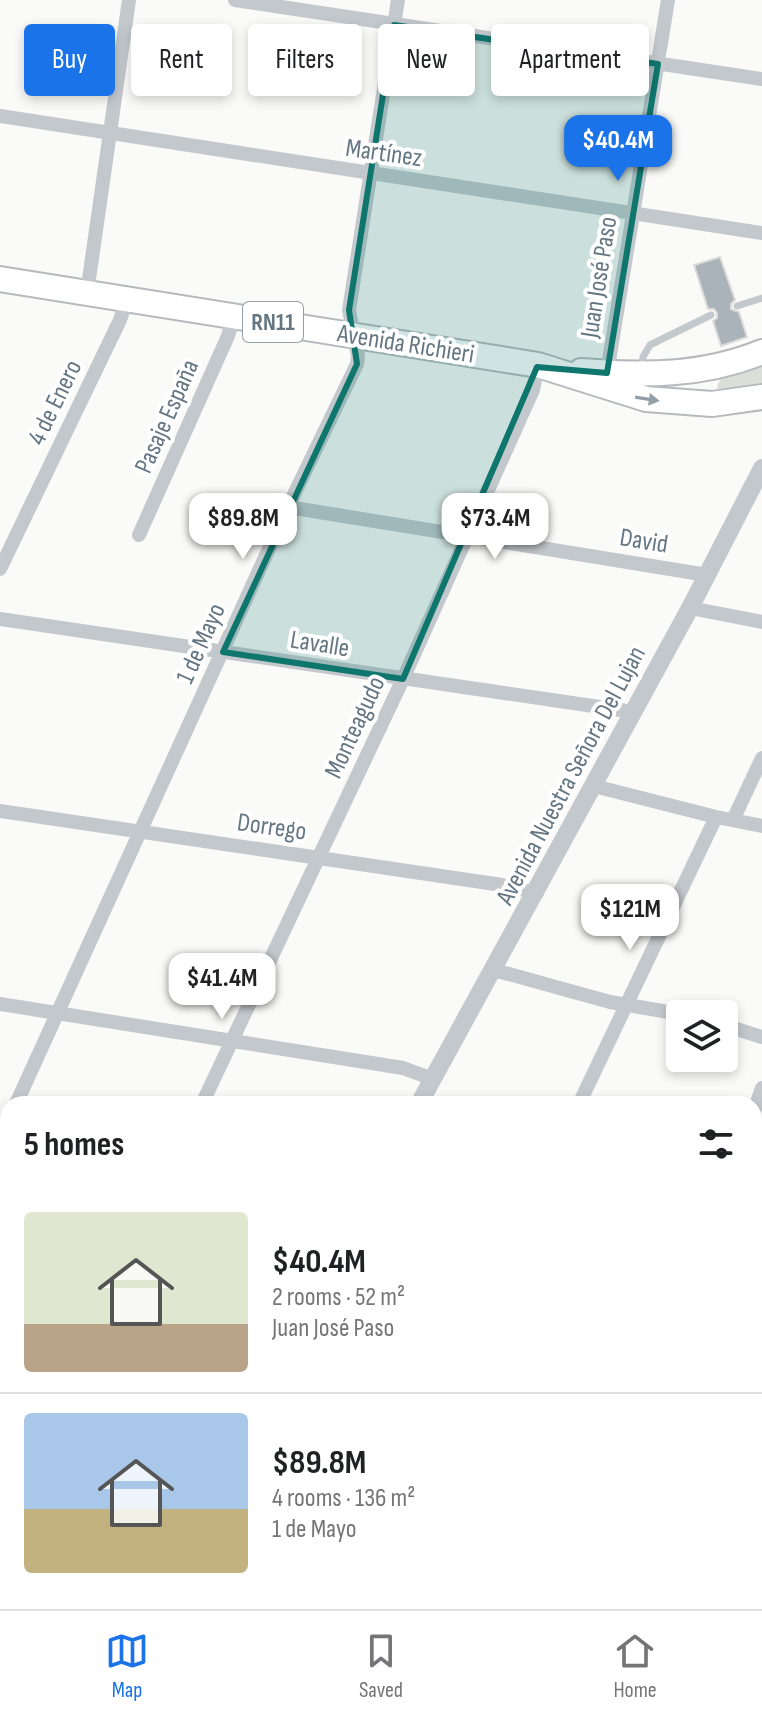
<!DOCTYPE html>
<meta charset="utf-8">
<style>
:root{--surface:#fff;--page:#f2f2f2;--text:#202124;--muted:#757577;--line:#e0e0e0;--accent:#1a73e8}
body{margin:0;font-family:"Sofia Sans Condensed",sans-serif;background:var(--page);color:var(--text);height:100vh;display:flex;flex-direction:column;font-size:30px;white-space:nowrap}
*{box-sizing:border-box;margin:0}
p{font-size:26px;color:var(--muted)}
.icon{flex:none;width:44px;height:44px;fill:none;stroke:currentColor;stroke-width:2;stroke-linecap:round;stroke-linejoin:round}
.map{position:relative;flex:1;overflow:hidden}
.details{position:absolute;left:0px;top:1096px;width:762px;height:514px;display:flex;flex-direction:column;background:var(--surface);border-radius:24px 24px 0 0;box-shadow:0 4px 12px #0003}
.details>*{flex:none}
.hud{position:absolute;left:24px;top:24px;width:714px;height:72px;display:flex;gap:16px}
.fabs{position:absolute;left:666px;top:1000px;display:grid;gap:16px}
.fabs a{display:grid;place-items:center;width:72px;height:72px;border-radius:8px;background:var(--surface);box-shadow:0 4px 12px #0003;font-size:40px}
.price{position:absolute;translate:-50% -68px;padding:0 18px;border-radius:16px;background:#fff;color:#222;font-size:26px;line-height:52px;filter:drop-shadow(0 2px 4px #0008)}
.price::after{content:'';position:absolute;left:50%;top:48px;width:24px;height:18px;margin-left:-12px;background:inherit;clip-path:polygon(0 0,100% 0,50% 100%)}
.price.current{background:var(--accent);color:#fff}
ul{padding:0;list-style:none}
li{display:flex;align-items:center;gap:24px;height:200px;padding:0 24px}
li+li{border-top:2px solid var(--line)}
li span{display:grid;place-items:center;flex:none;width:224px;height:160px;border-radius:8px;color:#555}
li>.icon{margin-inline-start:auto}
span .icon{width:96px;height:96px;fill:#fffc;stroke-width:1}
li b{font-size:34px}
h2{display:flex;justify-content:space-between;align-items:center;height:96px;padding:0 24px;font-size:34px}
.chip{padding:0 28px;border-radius:8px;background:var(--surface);box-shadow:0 4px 12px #0003;font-size:28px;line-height:72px}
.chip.current{background:var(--accent);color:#fff}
.tabs{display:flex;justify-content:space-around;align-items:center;height:112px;border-top:2px solid var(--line);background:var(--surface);font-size:22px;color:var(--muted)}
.tabs a{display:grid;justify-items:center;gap:4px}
.tabs .current{color:var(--accent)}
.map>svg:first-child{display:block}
.green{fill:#dadfd7}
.building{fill:#aab3b9;stroke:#dcdcda;stroke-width:2}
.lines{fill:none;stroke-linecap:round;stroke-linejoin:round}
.primary-casing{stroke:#b5babe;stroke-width:28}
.service{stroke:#c3c8cc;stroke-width:7}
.minor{stroke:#c3c8cc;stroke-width:14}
.tertiary{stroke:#c3c8cc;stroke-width:18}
.primary{stroke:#fff;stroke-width:24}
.oneway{fill:#939fa8}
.marked{fill:#0f766e;fill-opacity:0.2;stroke:#0f766e;stroke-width:6;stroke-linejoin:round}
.labels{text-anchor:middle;stroke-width:8;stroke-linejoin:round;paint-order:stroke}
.shield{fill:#fff;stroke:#939fa8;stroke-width:2}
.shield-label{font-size:24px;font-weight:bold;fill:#657683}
.street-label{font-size:26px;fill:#657683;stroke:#fff}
</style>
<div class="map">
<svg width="762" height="1609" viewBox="0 0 762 1609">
<rect width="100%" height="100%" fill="#fafaf8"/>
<path class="green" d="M762 357V390L721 393 717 387 723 372Z
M611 1602H746L745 1609H610Z"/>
<path class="building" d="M720 257 735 300 731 304V309L739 312 747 337 721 346 713 321 717 318V313L714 309H708L694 265Z"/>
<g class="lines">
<defs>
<path id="primary" d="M0 279 538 365 646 399 712 404 762 397
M581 371C644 376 703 376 762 352"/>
</defs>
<use href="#primary" class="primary-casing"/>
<path class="service" d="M737 306 762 298
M641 370 643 357 650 345 711 315"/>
<path class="minor" d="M235 0 762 79
M0 116 762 233
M87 293 129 0
M607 373 668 0
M288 507 707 575
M139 535 228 336 234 316
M0 569 120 320 127 299
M690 608 762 622
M0 619 634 712
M594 786 716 817 762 826
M0 811 502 885 537 893
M733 820 762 758
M494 970 610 1002 680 1014
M0 1004 403 1068 433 1079
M724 1025 762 1037
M16 1104 288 507 357 364 358 356 349 310 398 0
M202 1104 403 679 533 390 538 365
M579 1104 716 817
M754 1111 762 1088
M0 1139 8 1121
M0 1153 8 1155
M0 1305 8 1306
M754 1426 762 1427
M66 1609 67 1602
M412 1609 413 1602
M586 1609 587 1602"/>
<path class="tertiary" d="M419 1104 690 608 762 468
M241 1609 242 1602"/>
<use href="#primary" class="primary"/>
</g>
<defs><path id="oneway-solid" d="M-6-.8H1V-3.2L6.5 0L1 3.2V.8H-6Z" transform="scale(2)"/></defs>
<use class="oneway" href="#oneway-solid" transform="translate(647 399) rotate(9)"/>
<path class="marked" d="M394 25 658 64 607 373 537 367 403 679 223 652 357 364 349 310Z"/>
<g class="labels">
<rect class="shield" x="243" y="302" width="60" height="40" rx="6"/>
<g class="shield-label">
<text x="273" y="330">RN11</text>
</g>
<g class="street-label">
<text transform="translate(384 152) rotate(8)" y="9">Martínez</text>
<text transform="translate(598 277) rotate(-81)" y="9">Juan José Paso</text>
<text transform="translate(406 343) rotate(9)" y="9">Avenida Richieri</text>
<text transform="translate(54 402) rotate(-64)" y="9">4 de Enero</text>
<text transform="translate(166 416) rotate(-66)" y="9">Pasaje España</text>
<text transform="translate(644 540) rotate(9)" y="9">David</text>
<text transform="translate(200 643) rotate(-66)" y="9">1 de Mayo</text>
<text transform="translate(320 643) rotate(9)" y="9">Lavalle</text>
<text transform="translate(354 727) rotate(-65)" y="9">Monteagudo</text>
<text transform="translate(570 775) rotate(-62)" y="9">Avenida Nuestra Señora Del Lujan</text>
<text transform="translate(272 826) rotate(8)" y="9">Dorrego</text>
</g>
</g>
</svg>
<div class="fabs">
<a><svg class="icon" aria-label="layers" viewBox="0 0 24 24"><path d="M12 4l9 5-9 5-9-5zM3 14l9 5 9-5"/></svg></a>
</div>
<b class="price current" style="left:618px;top:183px">$40.4M</b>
<b class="price" style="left:243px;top:561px">$89.8M</b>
<b class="price" style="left:495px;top:561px">$73.4M</b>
<b class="price" style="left:630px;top:952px">$121M</b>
<b class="price" style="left:222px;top:1021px">$41.4M</b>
<div class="hud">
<a class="chip current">Buy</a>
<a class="chip">Rent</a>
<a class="chip">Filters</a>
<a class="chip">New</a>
<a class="chip">Apartment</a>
</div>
<section class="details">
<h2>5 homes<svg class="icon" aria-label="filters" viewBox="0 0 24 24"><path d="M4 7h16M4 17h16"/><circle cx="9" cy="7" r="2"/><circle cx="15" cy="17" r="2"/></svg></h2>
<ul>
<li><span style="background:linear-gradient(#dfe7d0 70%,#b9a48a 0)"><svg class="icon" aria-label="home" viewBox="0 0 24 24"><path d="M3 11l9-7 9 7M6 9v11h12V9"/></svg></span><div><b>$40.4M</b><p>2 rooms · 52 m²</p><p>Juan José Paso</p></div></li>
<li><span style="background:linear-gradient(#a9c7e8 60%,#c2b280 0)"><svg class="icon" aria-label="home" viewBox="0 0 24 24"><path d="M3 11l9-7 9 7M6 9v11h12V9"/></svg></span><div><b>$89.8M</b><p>4 rooms · 136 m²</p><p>1 de Mayo</p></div></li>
</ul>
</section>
</div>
<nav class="tabs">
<a class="current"><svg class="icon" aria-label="map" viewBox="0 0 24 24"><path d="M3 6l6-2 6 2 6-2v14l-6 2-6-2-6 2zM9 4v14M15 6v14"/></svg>Map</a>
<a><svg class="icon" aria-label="saved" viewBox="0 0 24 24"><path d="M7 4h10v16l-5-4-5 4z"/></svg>Saved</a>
<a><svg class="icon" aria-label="home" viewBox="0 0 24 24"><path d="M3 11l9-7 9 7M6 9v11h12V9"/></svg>Home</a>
</nav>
